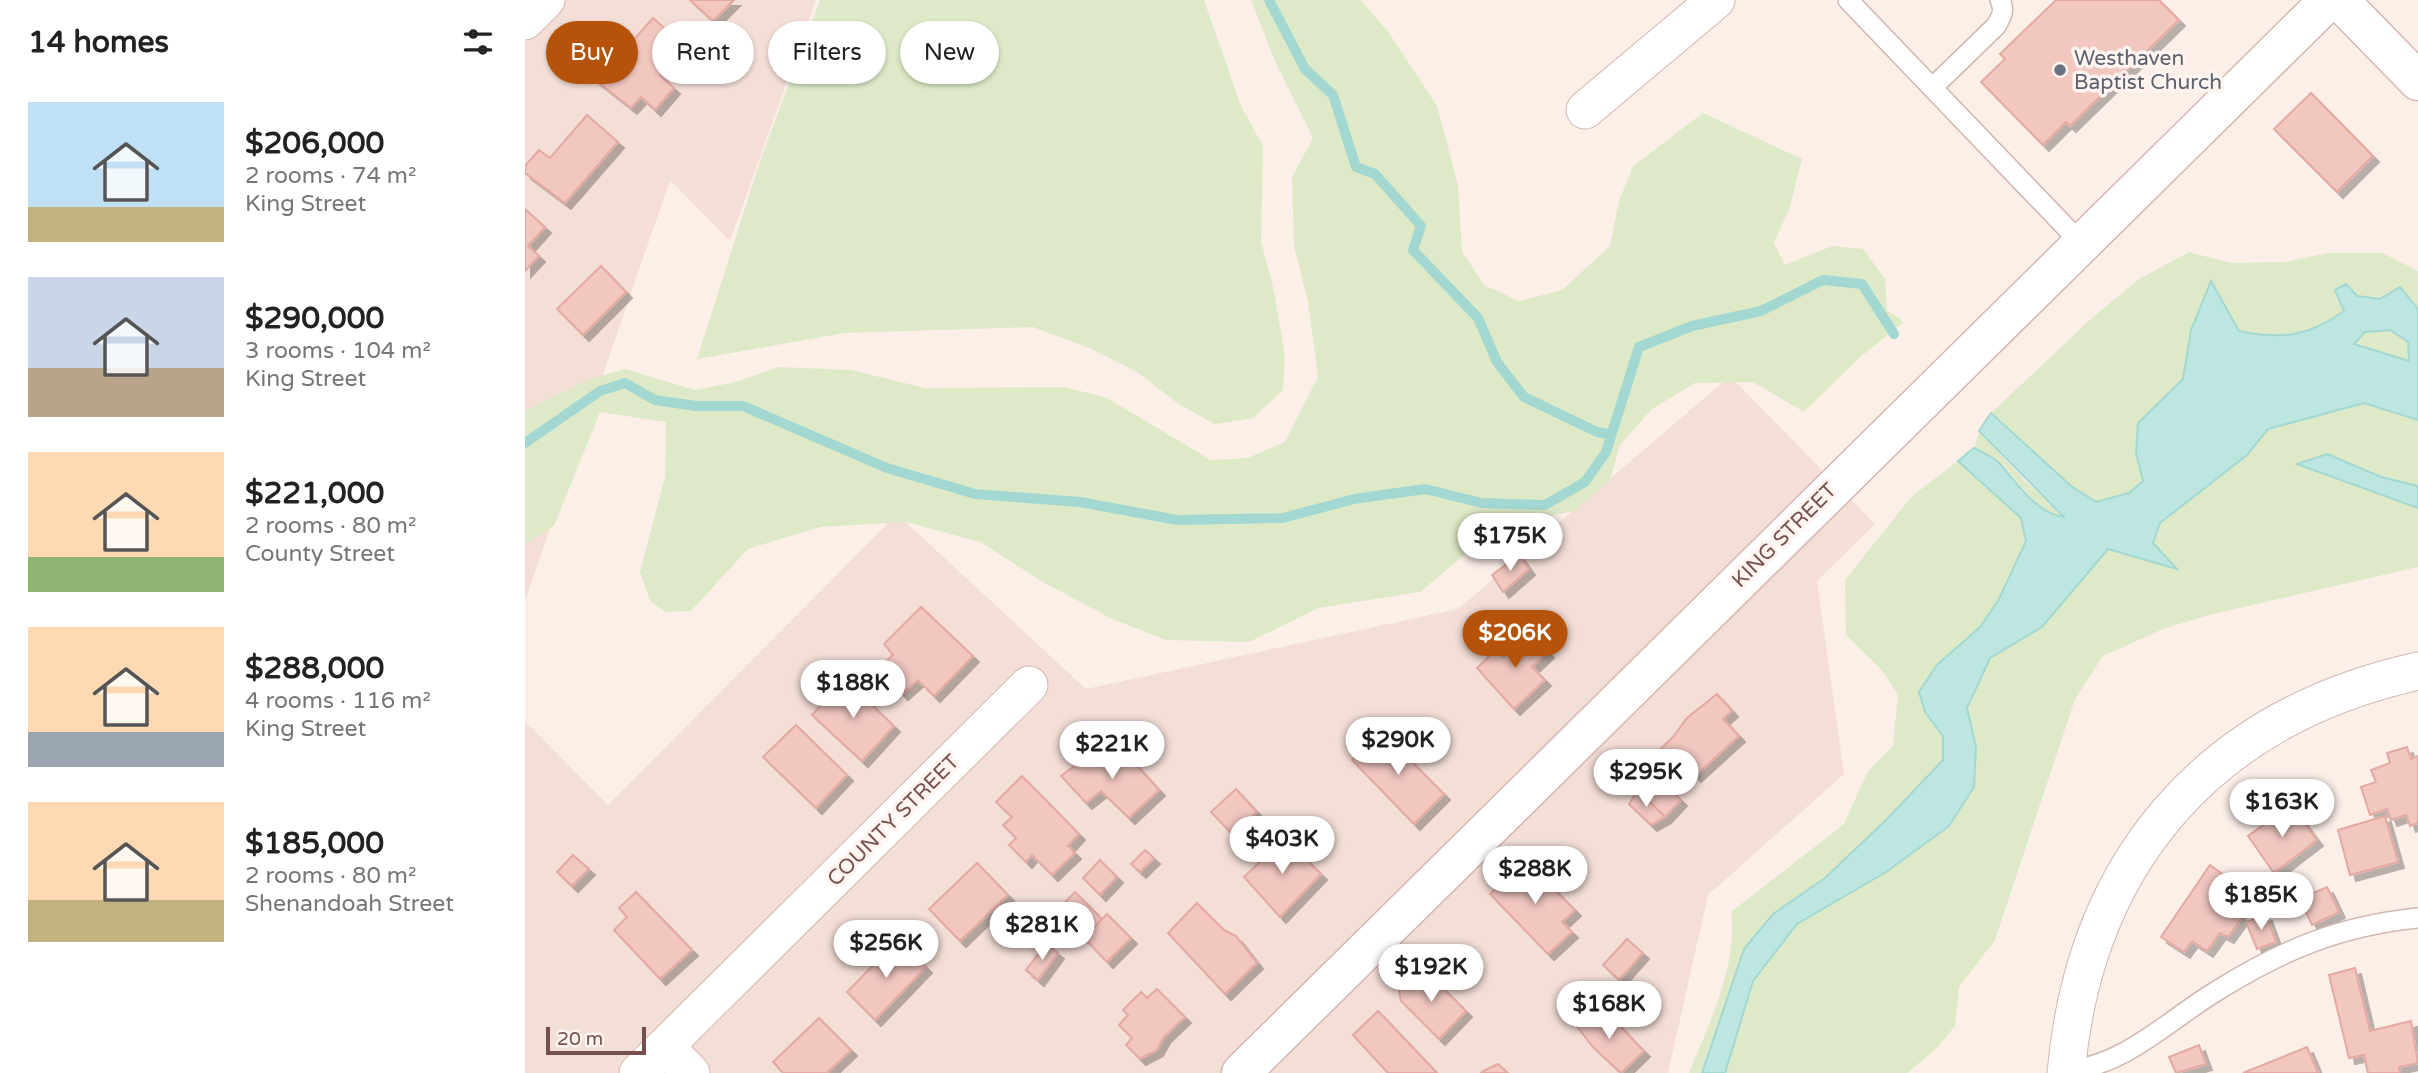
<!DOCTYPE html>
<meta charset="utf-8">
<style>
:root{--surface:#fff;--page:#f2f2f2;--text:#222;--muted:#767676;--accent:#b45309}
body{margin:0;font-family:"Varela Round",sans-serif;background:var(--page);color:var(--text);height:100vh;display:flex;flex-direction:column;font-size:26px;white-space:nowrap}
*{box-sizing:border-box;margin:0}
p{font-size:23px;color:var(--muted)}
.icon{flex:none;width:38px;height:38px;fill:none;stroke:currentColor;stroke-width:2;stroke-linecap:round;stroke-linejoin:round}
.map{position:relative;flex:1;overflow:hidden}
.drawer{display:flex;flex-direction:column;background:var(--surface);width:525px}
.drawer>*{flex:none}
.top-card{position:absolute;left:21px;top:21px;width:665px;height:63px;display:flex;gap:14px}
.scale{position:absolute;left:21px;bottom:18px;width:100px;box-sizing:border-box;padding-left:7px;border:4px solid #76504c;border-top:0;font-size:19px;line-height:24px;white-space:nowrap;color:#76504c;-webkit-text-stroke:5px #fff4ef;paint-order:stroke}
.price{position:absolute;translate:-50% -60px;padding:0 16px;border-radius:24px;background:#fff;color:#222;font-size:23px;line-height:46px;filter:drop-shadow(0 2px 4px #0008)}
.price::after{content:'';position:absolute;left:50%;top:42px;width:21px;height:16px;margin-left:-10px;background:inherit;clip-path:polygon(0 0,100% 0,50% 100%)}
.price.current{background:var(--accent);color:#fff}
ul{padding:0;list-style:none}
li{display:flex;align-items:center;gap:21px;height:175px;padding:0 28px}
li span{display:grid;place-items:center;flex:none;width:196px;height:140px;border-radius:0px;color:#555}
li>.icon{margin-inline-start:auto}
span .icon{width:84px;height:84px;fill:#fffc;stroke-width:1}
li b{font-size:30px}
h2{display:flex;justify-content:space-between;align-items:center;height:84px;padding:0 28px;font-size:30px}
.chip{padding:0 24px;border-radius:32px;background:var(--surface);box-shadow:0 2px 5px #0004;font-size:24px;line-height:63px}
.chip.current{background:var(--accent);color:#fff}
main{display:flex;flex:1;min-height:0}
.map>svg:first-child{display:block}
.residential{fill:#f4dfd7}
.green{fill:#deeac7}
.water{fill:#bde6e1;stroke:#a3d8d2;stroke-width:2;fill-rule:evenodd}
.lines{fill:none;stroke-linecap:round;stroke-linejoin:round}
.stream{stroke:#a3d8d2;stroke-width:10}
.building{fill:#f1c7c0;stroke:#e4a9a1;stroke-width:2;filter:url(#shadow)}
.lane-casing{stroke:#d0b7b0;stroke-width:22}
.street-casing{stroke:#d0b7b0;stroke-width:39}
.secondary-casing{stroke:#d6b7b1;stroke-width:41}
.lane{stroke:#fff;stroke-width:19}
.street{stroke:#fff;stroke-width:37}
.secondary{stroke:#fff;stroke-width:38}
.worship-dot{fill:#6b7280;stroke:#fff4ef;stroke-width:2.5}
.labels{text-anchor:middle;stroke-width:7;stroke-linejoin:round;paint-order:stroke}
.worship-label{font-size:21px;fill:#5b616d;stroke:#fff4ef;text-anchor:start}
.street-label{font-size:21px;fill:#76504c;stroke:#fff4ef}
</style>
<main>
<section class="drawer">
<h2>14 homes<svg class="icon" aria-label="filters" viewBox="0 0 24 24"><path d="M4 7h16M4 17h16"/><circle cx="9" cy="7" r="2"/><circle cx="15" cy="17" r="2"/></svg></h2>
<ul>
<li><span style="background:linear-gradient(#bfe0f5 75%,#c2b280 0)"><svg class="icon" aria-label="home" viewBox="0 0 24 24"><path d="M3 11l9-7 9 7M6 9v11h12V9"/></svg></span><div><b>$206,000</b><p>2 rooms · 74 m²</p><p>King Street</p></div></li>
<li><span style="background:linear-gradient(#c9d6e8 65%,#b9a48a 0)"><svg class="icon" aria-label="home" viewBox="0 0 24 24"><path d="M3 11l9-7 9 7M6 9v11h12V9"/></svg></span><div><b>$290,000</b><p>3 rooms · 104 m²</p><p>King Street</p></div></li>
<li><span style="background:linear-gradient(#ffd9b3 75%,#8fb573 0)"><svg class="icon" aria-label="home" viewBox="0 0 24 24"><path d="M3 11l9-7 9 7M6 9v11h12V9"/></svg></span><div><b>$221,000</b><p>2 rooms · 80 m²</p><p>County Street</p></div></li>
<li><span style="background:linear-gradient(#ffd9b3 75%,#9aa5b1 0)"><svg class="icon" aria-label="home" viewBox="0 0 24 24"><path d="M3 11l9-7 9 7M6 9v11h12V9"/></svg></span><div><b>$288,000</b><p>4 rooms · 116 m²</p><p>King Street</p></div></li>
<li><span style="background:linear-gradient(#ffd9b3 70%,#c2b280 0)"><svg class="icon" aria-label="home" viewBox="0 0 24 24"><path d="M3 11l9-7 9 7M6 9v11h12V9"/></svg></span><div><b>$185,000</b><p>2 rooms · 80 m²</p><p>Shenandoah Street</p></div></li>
</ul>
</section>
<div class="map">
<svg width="1893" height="1073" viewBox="0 0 1893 1073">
<defs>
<filter id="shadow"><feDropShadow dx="6" dy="6" stdDeviation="0" flood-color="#0004"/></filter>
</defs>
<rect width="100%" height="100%" fill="#fcefe8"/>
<path class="residential" d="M0 0H291L205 241 145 180 0 601Z
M1205 376 1350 524 1292 581 1319 774 1183 895 1143 1073H0V721L83 805 372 514 561 689 933 609Z"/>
<path class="green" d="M295 0H679L716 106 738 146 736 241 749 291 760 357 758 390 728 418 690 424 655 405 612 372 564 348 508 327 320 333 172 359 235 161Z
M726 0H836L864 33 912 106 933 185 937 251 959 285 994 301 1037 290 1085 246 1094 201 1108 166 1178 113 1277 159 1265 207 1249 243 1260 265 1307 246 1338 249 1360 279 1362 310 1379 322 1334 358 1279 412 1228 382 1170 383 1127 409 1095 445 1085 480 1049 511 974 526 895 592 793 608 724 642 641 640 587 619 516 581 455 542 381 522 295 527 223 549 166 611 140 612 125 601 115 572 140 477 141 422 75 412 29 526 0 544V411L65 379 100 369 170 390 211 382 254 367 326 370 400 388 540 387 582 398 686 460 723 458 760 442 793 377 783 302 769 246 767 177 788 138 749 59Z
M1664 252 1705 263 1760 262 1802 253H1858L1893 271V309L1888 301 1832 296C1798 335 1764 341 1714 332L1686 281 1666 330 1658 379 1613 423 1611 453 1618 481 1604 493 1571 502 1546 486 1466 413 1567 318 1614 279Z
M1865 330 1883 342 1884 361 1829 344 1840 332Z
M1839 403 1893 420V486L1856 477 1802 454 1773 464 1893 508V567L1684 615 1638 629 1578 656 1550 699 1470 940 1434 987 1430 1026 1411 1049 1382 1073H1200L1228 981 1272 924 1361 872 1425 826 1449 787 1451 747 1442 708 1465 658 1517 627 1583 549 1651 568 1628 543 1635 523 1722 455 1743 429Z
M1454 431 1499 480 1540 517C1505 511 1495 477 1469 459 1463 455 1456 452 1449 448Z
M1433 461 1496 518 1501 541 1474 599 1455 627 1412 665 1400 712 1418 736V760L1362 819 1300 878 1248 914 1193 1029 1177 1073H1164C1184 1024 1213 965 1206 912L1319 824 1343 771 1368 746 1373 695 1357 670 1321 635 1320 580 1387 496Z"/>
<path class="water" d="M1686 281 1714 331C1756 340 1785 336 1819 311L1810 290 1821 284 1832 296 1855 299 1875 287 1893 309V420L1839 403 1743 429 1722 455 1635 523 1628 543 1652 569 1583 549 1517 627 1465 658 1442 708 1451 747 1449 787 1424 826 1361 872 1272 924 1228 981 1200 1073H1177L1219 949 1248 914 1300 878 1362 819 1418 760V736L1400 712 1394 692 1412 665 1455 627 1474 599 1501 541 1496 518 1433 461 1449 448C1457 452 1466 456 1473 462 1492 482 1510 513 1539 517L1454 431 1466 413 1546 486 1571 502 1604 493 1618 481 1611 453 1613 423 1658 379 1666 330ZM1865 330 1883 342 1884 361 1829 344 1840 332Z
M1802 454 1856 477 1893 486V508L1772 464Z"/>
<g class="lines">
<path class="stream" d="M744 0 780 69 808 95 831 167 850 174 896 226 888 250 953 318 972 362 999 397 1072 432 1084 434
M0 443 75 391 100 383 130 400 171 406H218L362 468 450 494 555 502 652 520 758 518 829 499 900 489 957 503 1020 505 1060 482 1081 452 1114 347 1167 326 1236 311 1298 280 1337 284 1369 334"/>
</g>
<path class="building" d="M165 0H209L188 21Z
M1531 0H1634L1654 20 1545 126 1541 122 1518 145 1456 82 1480 59 1475 54Z
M128 18 160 47 135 75 149 88 130 110 116 97 106 108 62 73 80 52 90 61Z
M1786 93 1848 156 1812 192 1749 129Z
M62 115 93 142 40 203 0 173V166L14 150 25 158Z
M0 209 20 227 3 246 14 256 0 271Z
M76 266 101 292 58 335 32 309Z
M994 555 1004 569 978 592 967 575Z
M396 607 448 656 409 696 393 680 377 694 353 668 368 655 359 644Z
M1004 632 1023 652 1007 667 1020 680 989 709 952 668 971 650 978 657Z
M320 679 369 726 337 761 287 715Z
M1192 694 1207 711 1198 719 1214 736 1170 776 1159 763 1148 773 1130 754 1148 737 1162 718Z
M271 725 322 775 291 808 238 757Z
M856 731 919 794 889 824 827 760Z
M594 746 634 790 604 818 576 791 561 803 536 776 558 760 564 764 576 753 581 757Z
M1882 747 1886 759 1893 756V823L1885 826 1881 815 1866 820 1862 809 1845 815 1836 787 1851 782 1846 770 1865 763 1862 753Z
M1130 774 1156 800 1140 817 1113 790Z
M497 776 554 834 543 846 550 853 527 875 507 855 501 862 484 845 491 838 478 825 487 817 471 802Z
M711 789 732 812 708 835 686 812Z
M1113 790 1140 817 1126 825 1104 804Z
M1766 805 1792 840 1749 873 1723 836Z
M1860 816 1873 862 1825 875 1813 830Z
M760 838 796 874 755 917 719 877 748 849 749 843Z
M620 850 629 858 615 872 606 864Z
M48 855 64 869 47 886 32 872Z
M575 860 592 877 575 895 558 878Z
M1000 860 1050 910 1037 922 1047 932 1023 954 965 894Z
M452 863 483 895 435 941 404 909Z
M1685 865 1714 886 1702 905 1718 916 1703 937 1695 933 1682 951 1667 941 1659 952 1636 937Z
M1802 887 1814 912 1787 925 1775 899Z
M111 892 167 950 135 979 89 930 102 917 94 908Z
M550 892 577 919 559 938 527 916Z
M672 903 699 930 711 936 732 963 700 994 643 933Z
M582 914 606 938 582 962 559 938Z
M1741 915 1751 942 1732 949 1721 922Z
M1102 939 1118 953 1094 980 1078 965Z
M373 940 401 967 350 1020 322 992Z
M521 944 533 953 513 980 501 970Z
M1830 968 1845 1031 1886 1021 1893 1063 1874 1067 1875 1073H1843L1839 1055 1824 1058 1804 975Z
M893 972 898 978 903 973 941 1011 914 1039 876 1001 874 991Z
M632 989 660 1017 639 1037 632 1050 615 1059 601 1045 607 1038 594 1025 603 1015 598 1010 616 992 622 998Z
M1064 1007 1084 1029 1091 1022 1119 1051 1096 1073 1067 1046 1049 1022Z
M853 1011 912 1073H863L828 1035Z
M294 1018 326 1050 302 1073H258L248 1062Z
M1674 1045 1681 1064 1651 1073 1644 1057Z
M1782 1047 1793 1073H1718Z
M973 1064 983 1073H956L958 1071Z"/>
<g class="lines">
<defs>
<path id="lane" d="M1323 0 1556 243
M1407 88 1471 26C1477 16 1480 10 1475 0
M1541 1071C1601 1065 1641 1022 1690 992 1757 950 1814 926 1893 918"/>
<path id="street" d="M0 21 21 0
M1060 110 1191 0
M140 1046 166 1073
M113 1073 504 685
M1541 1073C1560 860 1685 717 1893 671"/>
<path id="secondary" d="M1814 0 1893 81
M716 1073 1804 0"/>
</defs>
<use href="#lane" class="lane-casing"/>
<use href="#street" class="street-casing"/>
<use href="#secondary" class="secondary-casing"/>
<use href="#lane" class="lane"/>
<use href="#street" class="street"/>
<use href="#secondary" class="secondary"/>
</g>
<circle class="worship-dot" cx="1535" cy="70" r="7"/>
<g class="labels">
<g class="worship-label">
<text x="1549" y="65">Westhaven<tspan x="1549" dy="24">Baptist Church</tspan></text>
</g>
<g class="street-label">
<text transform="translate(1259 535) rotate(-45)" y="7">KING STREET</text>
<text transform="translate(368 820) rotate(-45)" y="7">COUNTY STREET</text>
</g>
</g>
</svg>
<div class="scale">20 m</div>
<b class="price" style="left:985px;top:573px">$175K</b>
<b class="price current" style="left:990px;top:670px">$206K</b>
<b class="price" style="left:328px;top:720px">$188K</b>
<b class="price" style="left:873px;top:777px">$290K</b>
<b class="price" style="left:587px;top:781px">$221K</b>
<b class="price" style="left:1121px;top:809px">$295K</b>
<b class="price" style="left:1757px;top:839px">$163K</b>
<b class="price" style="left:757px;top:876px">$403K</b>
<b class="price" style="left:1010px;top:906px">$288K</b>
<b class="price" style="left:1736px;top:932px">$185K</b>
<b class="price" style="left:517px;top:962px">$281K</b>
<b class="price" style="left:361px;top:980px">$256K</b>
<b class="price" style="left:906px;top:1004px">$192K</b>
<b class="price" style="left:1084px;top:1041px">$168K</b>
<div class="top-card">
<a class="chip current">Buy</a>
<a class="chip">Rent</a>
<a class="chip">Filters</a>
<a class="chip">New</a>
</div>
</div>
</main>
